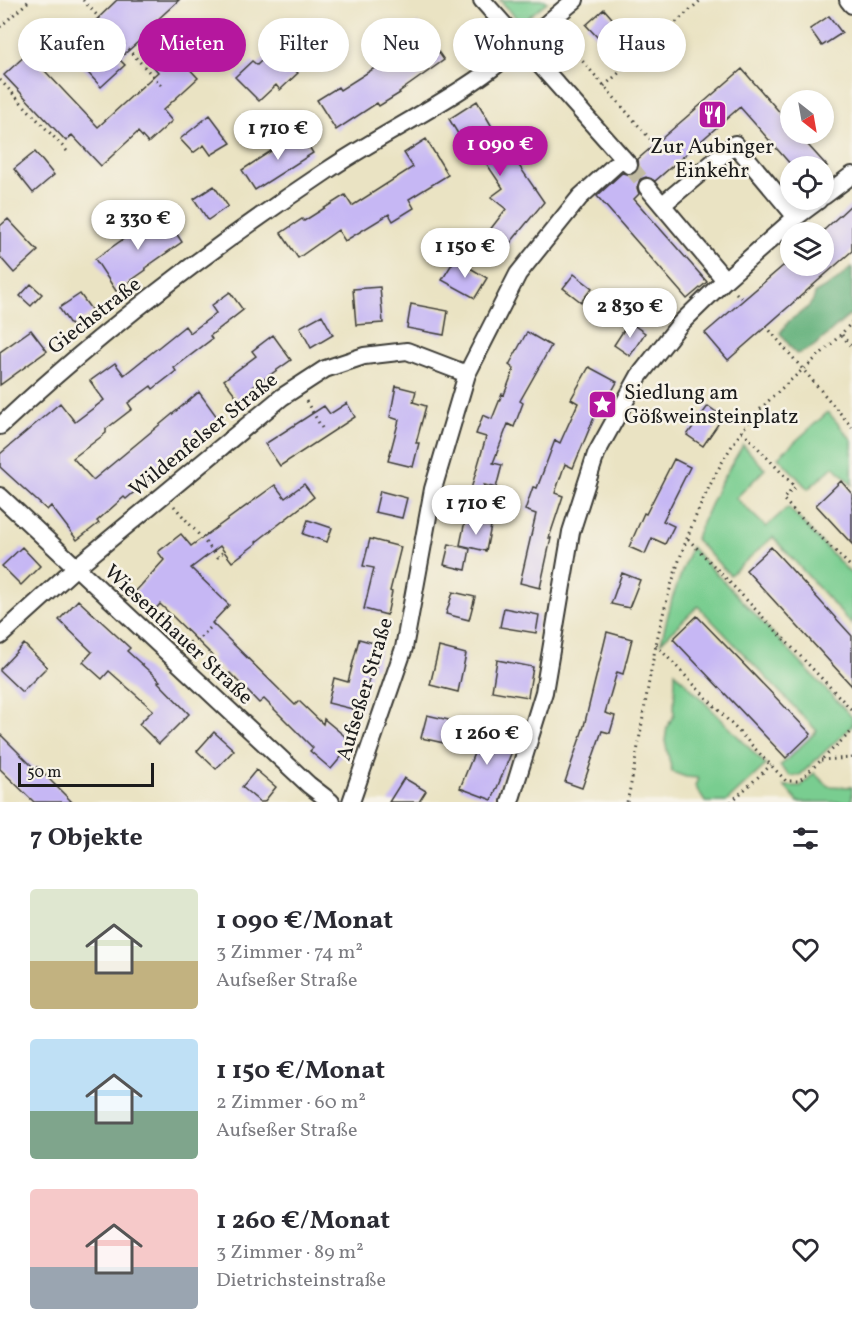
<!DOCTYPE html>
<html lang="de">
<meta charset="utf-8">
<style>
:root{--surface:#fff;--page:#f7f7f7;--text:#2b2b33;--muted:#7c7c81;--accent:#b5179e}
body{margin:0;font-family:Vollkorn,serif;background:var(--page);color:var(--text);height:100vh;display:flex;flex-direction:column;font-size:22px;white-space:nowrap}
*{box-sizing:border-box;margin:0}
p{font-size:20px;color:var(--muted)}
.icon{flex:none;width:33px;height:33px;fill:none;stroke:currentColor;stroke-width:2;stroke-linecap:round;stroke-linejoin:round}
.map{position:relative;height:802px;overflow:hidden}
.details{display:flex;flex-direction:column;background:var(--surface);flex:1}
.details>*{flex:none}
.guide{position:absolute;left:18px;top:18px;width:816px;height:54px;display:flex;gap:12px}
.needle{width:39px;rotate:149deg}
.fabs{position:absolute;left:780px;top:90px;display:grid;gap:12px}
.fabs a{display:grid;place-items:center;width:54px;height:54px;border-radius:50%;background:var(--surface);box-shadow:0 3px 9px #0003;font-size:30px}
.scale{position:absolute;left:18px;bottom:15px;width:136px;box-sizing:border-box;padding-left:6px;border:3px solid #1c1c1c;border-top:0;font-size:16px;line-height:21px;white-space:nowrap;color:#1c1c1c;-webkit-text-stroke:4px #f7f3e8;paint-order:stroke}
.price{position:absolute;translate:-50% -51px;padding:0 14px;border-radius:21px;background:#fff;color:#222;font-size:20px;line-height:39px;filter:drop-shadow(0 2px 3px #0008)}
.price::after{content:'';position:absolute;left:50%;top:36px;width:18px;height:14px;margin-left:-9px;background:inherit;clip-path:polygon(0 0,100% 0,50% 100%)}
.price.on{background:var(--accent);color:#fff}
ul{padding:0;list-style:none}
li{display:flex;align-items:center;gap:18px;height:150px;padding:0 30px}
li span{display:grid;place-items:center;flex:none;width:168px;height:120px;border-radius:6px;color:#555}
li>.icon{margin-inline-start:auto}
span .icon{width:72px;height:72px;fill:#fffc;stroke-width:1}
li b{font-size:26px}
h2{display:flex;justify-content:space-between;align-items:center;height:72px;padding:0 30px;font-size:26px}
.tag{padding:0 21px;border-radius:27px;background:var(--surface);box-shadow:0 3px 9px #0003;font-size:21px;line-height:54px}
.tag.on{background:var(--accent);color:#fff}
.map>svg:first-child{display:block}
.green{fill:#79cd90;stroke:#4a7456;stroke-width:1.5}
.forest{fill:#62b07a;stroke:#3f664b;stroke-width:1.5}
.building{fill:#c6b7f4}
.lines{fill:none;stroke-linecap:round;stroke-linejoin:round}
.street-tunnel{stroke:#c1bba2;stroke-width:16;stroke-dasharray:16 8;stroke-linecap:butt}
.street-casing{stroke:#3b3a35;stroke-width:20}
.path{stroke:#3b3a35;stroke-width:3;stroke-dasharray:1.5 4.5;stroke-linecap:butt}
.street{stroke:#fff;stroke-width:16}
.labels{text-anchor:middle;stroke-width:5;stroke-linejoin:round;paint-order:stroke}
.poi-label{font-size:21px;fill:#1c1c1c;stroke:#f7f3e8}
.street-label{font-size:21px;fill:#1c1c1c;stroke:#f7f3e8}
</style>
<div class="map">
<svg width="852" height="802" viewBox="0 0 852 802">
<rect width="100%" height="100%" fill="#f7f3e8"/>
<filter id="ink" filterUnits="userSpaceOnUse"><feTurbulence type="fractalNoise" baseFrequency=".0167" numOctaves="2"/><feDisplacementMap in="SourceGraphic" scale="12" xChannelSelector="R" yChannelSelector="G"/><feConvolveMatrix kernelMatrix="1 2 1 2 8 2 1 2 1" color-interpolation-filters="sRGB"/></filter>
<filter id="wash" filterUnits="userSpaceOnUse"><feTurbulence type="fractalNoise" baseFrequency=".008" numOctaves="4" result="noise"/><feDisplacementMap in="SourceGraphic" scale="24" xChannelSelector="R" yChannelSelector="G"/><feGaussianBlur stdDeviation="1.35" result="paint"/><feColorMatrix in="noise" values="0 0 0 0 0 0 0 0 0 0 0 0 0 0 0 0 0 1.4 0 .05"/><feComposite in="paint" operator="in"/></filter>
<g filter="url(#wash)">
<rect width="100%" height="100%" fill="#eae3c3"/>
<path class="green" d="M500 0H545L547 2 521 23Z
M828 412 852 440V485L834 466 808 489 778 457Z
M743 445 765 469 736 498 766 527 788 507 852 575V625L773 537 730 575 695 539 719 485Z
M691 547 852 717V726L800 775 790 776 780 766 817 731 698 606 661 642 672 599Z
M675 672 766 765 726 802H705L695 786 698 778 686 777 672 772 665 741 667 727 674 715Z
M814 773 828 786 852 787V802H798L784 786H801Z"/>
<path class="forest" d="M852 267V314C833 326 819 349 796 354L780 333C783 329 786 325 789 321 799 313 813 308 815 293L836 281Z"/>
<g id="blocks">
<path class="building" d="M117 0H179L155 22 157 25 119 59 125 65 101 87 66 49Z
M604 9 618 25 600 40 586 25Z
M829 16 842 33 822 46 810 29Z
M418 23 444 60 399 92 400 93 379 106 377 103 336 130 317 100 338 87 340 90 400 52 392 41Z
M293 30 315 52 296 71 298 73 280 90 276 85 259 101 235 77 252 61 257 65Z
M171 49 198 78 163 110 172 121 148 143 138 132 101 166 72 135 66 141 4 75 28 53 98 127 158 72 153 66Z
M742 69 790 124V134H798L827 166H792L740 107 655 181 646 177 640 179 637 188 639 194 634 199 707 282 687 299 597 196 622 173 631 175 636 173 639 168 638 159Z
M477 101 491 125 544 202 501 254 482 240 506 209 491 197 503 188 470 139 463 142 449 119Z
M210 115 231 143 211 155 204 145 193 153 180 139Z
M300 132 313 153 255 190 242 170Z
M426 139 448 175 409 199 414 208 393 221 389 214 345 241 338 230 298 258 281 233 302 219 304 221 345 195 352 206 413 167 404 153Z
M35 152 54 175 33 193 14 169Z
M214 186 228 206 208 220 194 199Z
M852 204V251L728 360 705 333 783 266H824V230Z
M162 212 182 242 145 268 146 270 116 291 95 259Z
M8 219 38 251 14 273 0 257V226Z
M455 259 487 278 475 298 442 280Z
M574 274 592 288 581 302 563 288Z
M31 284 42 294 31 306 20 296Z
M380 287 383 323 356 325 353 289Z
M230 292 243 310 210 336 212 339 174 368 176 371 153 389 151 386 128 403 132 409 106 429V433L73 458 93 480 199 392 220 421 183 449 184 450 126 499 124 497 97 521 99 523 77 540 51 506 47 510 0 467V454L60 403 75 422 104 400 90 381 115 363 124 375 185 326 190 333 216 313 211 306Z
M80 294 93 312 72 327 59 308Z
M411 304 448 311 444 335 407 328Z
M322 315 333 335 311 348 300 327Z
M629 322 645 333 630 356 614 345Z
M31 330 47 351 0 385V352Z
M527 332 551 346 520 401 523 403 514 427 508 424 493 463 502 465 496 488 484 485 481 493 471 489 486 437 476 434 483 415 492 419 502 394 504 395 514 369 509 365Z
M273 335 291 360 253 387 255 390 240 401 224 380 256 356 252 351Z
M589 367 617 382 599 415 596 413 573 468 565 464 555 493 563 496 549 538H551L540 588 520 583 536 514 525 510 533 487 537 488 555 440 560 443 578 403 571 399Z
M396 386 416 391 413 402 426 406 416 443H419L413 467 388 461 399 420 390 417Z
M347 403 355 417 280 466 265 444 324 406 330 414Z
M708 406 723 417 703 446 687 435Z
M674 459 690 467 663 521 674 526 665 544 652 538 645 554 629 547 644 513 646 514Z
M841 481 852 494V544L816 505Z
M304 484 314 497 256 542 257 543 232 562 220 546 191 568 229 605 212 623 295 705 299 701 323 724 324 719 353 743 331 769 310 751 313 748 264 699 259 703 230 673 228 675 211 659 214 657 160 604 154 611 134 593 164 560 158 552 181 534 191 546 275 485 285 498Z
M380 491 407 498 402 518 375 512Z
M308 520 332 528 327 542 303 534Z
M465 521 491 526 486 551 460 545Z
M370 539 401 547 390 591 392 592 387 615 364 609 374 568 363 566Z
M449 544 470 549 466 570 444 565Z
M22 547 40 566 21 585 2 566Z
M771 547 852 636V686L746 570Z
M622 573 640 580 629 608 611 604Z
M453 592 475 597 469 620 446 614Z
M78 600 130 648 127 651 160 681 158 682 189 714 159 744 139 724 153 710 109 671 102 679 83 662 92 652 59 620Z
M504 608 539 615 536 633 500 627Z
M697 616 811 734 786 758 673 639Z
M607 632 632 639 623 674 617 672 605 713 615 716 610 733 602 731 582 788 565 782 584 726Z
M359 639 381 645 376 668 372 667 361 711 328 703 334 678 348 682Z
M24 644 47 667 22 692 0 671V669Z
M439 647 466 654 458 692 430 685Z
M497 660 533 667 528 697 492 691Z
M427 715 449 720 444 743 421 738Z
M483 731 515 744 492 800 460 788Z
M214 732 234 750 216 769 197 751Z
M0 734 35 769 37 767 72 802H34L0 769Z
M256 770 276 787 264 802H260L242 787Z
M404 778 426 791 419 802H389Z"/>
</g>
</g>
<g filter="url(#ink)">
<use href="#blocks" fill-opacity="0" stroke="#3b3a35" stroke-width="1.5"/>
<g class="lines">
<path class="street-tunnel" d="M630 166 647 187"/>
<defs>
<path id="street" d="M482 0 629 165
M848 0 852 5
M647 187 725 280
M824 196 852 175
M662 205 735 144 796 217
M0 426C100 332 211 248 325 172 375 138 430 112 480 77 513 54 543 26 575 0
M0 496 309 785 331 802
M0 636 75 568 282 397 325 369 364 356 407 351 467 374
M351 802 404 648 433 489 467 374 518 274 580 197 623 158
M510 802 544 692 571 532 596 454 639 376 680 324 725 280 796 217 819 200"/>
</defs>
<use href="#street" class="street-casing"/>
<path class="path" d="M83 0 161 85
M0 27 30 0
M559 34 651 140
M0 80 67 151
M604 86 701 0
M736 293 743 300
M766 326 852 427
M842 335 852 348
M306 401 322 428
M742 431 795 487 783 499C805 523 829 544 852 568
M174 506 218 557 223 552
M688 539 852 710
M184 645 200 638 214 624
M656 645 786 781H799L852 731
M821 760 852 758
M627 802C639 750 645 697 656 645 670 576 701 488 742 431 773 389 819 361 852 322
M731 802 771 765"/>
<use href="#street" class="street"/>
</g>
</g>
<defs>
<symbol id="restaurant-square" viewBox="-11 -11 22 22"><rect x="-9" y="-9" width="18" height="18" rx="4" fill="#b5179e" stroke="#f7f3e8"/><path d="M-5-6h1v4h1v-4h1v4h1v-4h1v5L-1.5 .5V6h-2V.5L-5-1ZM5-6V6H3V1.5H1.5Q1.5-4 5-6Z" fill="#fff"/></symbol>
<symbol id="sight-square" viewBox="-11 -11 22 22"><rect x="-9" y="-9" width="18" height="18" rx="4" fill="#b5179e" stroke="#f7f3e8"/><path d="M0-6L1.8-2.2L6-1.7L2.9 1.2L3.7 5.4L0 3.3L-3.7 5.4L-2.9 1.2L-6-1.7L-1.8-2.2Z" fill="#fff"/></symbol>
</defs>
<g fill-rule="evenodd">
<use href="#restaurant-square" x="696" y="98" width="33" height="33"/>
<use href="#sight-square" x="586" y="388" width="33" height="33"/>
</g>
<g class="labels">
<g class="poi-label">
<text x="712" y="153">Zur Aubinger<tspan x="712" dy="24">Einkehr</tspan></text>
<text x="624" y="399" text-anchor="start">Siedlung am<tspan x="624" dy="24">Gößweinsteinplatz</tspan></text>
</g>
<g class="street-label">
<text transform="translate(94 315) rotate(-38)" y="7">Giechstraße</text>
<text transform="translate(203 434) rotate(-39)" y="7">Wildenfelser Straße</text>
<text transform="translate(179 634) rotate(43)" y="7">Wiesenthauer Straße</text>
<text transform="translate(364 689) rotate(-73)" y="7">Aufseßer Straße</text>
</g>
</g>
</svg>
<div class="fabs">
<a><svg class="needle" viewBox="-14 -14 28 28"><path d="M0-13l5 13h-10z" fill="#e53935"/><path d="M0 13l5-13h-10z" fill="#7c7c81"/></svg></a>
<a><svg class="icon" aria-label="locate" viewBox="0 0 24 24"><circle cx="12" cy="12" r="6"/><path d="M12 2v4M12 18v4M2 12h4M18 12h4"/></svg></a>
<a><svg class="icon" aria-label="layers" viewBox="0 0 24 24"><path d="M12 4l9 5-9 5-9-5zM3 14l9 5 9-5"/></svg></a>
</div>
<div class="scale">50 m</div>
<b class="price" style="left:278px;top:161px">1 710 €</b>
<b class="price on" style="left:500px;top:177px">1 090 €</b>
<b class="price" style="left:138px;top:251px">2 330 €</b>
<b class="price" style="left:465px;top:279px">1 150 €</b>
<b class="price" style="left:630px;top:339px">2 830 €</b>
<b class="price" style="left:476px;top:536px">1 710 €</b>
<b class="price" style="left:487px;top:766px">1 260 €</b>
<div class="guide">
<a class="tag">Kaufen</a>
<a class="tag on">Mieten</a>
<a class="tag">Filter</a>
<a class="tag">Neu</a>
<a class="tag">Wohnung</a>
<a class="tag">Haus</a>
</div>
</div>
<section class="details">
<h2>7 Objekte<svg class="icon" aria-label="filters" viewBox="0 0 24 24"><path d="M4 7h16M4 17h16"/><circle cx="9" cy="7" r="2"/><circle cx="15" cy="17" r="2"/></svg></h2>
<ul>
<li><span style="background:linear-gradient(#dfe7d0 60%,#c2b280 0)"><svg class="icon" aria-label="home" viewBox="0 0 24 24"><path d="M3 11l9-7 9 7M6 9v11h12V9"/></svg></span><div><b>1 090 €/Monat</b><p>3 Zimmer · 74 m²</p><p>Aufseßer Straße</p></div><svg class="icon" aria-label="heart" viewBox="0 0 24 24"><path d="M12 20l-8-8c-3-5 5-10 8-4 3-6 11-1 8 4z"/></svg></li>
<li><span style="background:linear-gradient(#bfe0f5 60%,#7fa58c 0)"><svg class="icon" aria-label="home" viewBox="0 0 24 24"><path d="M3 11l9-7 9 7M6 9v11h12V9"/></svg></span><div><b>1 150 €/Monat</b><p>2 Zimmer · 60 m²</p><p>Aufseßer Straße</p></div><svg class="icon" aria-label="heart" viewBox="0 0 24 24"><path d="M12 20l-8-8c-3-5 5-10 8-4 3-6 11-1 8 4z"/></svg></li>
<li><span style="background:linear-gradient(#f6c9c9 65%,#9aa5b1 0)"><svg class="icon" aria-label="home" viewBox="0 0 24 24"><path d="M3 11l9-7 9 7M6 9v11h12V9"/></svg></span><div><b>1 260 €/Monat</b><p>3 Zimmer · 89 m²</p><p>Dietrichsteinstraße</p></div><svg class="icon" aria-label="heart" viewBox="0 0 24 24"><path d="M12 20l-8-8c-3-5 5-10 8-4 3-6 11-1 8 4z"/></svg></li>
</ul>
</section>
